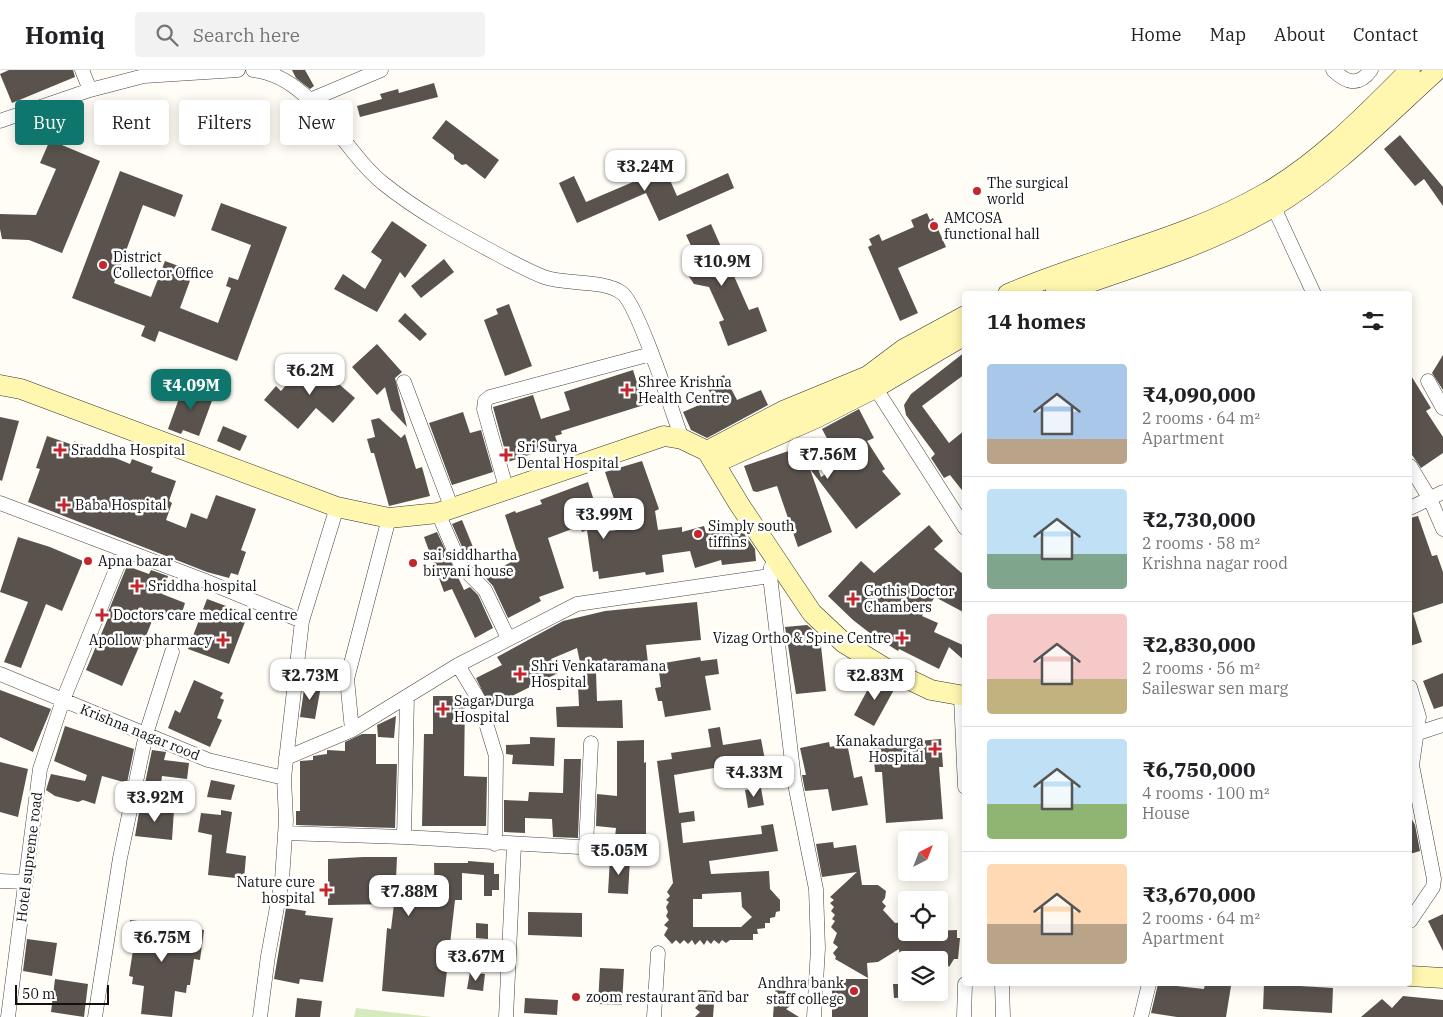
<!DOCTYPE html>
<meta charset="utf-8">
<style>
:root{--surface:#fff;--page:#f2f2f2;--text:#202124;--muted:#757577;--line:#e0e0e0;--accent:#0f766e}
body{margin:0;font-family:"IBM Plex Serif",serif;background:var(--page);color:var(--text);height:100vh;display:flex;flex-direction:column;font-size:19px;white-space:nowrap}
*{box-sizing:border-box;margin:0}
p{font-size:16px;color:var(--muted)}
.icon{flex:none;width:28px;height:28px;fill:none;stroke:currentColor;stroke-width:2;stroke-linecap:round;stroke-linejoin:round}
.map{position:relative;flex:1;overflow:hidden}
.drawer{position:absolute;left:962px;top:221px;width:450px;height:695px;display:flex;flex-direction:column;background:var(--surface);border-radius:5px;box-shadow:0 2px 12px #0003}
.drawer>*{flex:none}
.guide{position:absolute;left:15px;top:30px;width:475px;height:45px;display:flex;gap:10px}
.needle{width:32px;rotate:42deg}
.buttons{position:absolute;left:898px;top:761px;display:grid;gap:10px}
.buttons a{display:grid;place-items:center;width:50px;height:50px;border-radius:5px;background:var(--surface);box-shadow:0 2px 12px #0003;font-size:25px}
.scale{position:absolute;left:15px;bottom:12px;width:94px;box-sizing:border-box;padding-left:5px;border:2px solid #111;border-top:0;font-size:14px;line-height:18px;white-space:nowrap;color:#111;-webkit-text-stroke:4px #fff;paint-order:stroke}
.price{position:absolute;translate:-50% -42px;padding:0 11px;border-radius:10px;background:#fff;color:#222;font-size:16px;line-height:32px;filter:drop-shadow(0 1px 2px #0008)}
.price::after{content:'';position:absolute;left:50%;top:30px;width:15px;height:11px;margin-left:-8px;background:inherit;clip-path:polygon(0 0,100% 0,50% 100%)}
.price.current{background:var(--accent);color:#fff}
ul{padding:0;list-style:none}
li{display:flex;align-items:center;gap:15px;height:125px;padding:0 25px}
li+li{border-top:1px solid var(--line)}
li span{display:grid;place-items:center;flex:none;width:140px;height:100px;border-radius:5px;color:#555}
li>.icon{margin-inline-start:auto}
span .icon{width:60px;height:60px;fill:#fffc;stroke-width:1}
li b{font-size:21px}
h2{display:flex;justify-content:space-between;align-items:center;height:60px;padding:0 25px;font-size:21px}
.pill{padding:0 18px;border-radius:5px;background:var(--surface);box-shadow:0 2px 12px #0003;font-size:18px;line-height:45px}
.pill.current{background:var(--accent);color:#fff}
header{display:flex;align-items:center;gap:30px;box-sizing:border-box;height:70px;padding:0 25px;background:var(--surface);border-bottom:1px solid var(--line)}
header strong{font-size:24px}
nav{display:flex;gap:28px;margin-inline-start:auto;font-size:18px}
.search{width:350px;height:45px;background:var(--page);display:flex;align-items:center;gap:12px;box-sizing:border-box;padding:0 18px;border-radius:5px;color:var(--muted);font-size:19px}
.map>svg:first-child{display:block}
.green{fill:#d5ebbd}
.building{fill:#5a524d;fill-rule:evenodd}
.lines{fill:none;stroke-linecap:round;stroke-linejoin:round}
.street-casing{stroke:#444;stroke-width:15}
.secondary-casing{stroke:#333;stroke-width:21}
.street{stroke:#fff;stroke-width:14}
.secondary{stroke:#fff6b0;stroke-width:20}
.poi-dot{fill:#c4262e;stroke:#fff;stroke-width:2}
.labels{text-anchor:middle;stroke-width:5;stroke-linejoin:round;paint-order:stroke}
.poi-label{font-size:14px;fill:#111;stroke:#fff;text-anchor:start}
.street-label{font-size:14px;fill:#111;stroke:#fff}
</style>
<header>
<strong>Homiq</strong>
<div class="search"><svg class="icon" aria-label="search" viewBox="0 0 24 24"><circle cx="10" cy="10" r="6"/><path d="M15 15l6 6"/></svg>Search here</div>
<nav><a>Home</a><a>Map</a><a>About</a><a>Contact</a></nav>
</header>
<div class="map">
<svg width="1443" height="947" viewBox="0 0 1443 947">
<rect width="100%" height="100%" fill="#fffdf5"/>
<path class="green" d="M356 938 432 947H354Z"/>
<path class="building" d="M9 0H73L75 7 12 33 0 4Z
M292 0H305L314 16 310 19 296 8Z
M434 13 438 27 360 47 357 36 382 29 380 24 398 19 399 23Z
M446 50 499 90 485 109 466 94 462 95 454 89V85L432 68Z
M1400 65 1443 117V136L1424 109 1415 116 1384 79Z
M50 70 100 91 62 183 29 170 2 169 0 159V144L36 145 56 99 40 93Z
M658 83 677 126 728 103 734 118 659 151 646 123 577 153 559 113 574 106 586 132 640 109 633 93Z
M120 101 183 125 175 147 143 135 114 213 151 227 165 191 184 198 182 205 191 208 180 238 218 253 231 218 226 216 229 207 238 210 251 175 211 160 221 133 287 157 237 291 159 261 155 272 141 266 145 256 72 228Z
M927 143 930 150 933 148 946 177 898 198 918 243 900 251 868 177 872 175 869 169 879 164 882 171 914 157 911 150Z
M392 151 427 175 405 208 400 202 377 242 334 219 343 204 365 219 382 190 371 182Z
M711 154 749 240 758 237 767 261 728 276 719 252 724 250 709 217 694 214 686 202 688 193 695 184 686 165Z
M444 189 454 202 421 228 411 216Z
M509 234 532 296 505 306 484 250 498 244 496 239Z
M405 243 427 264 420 271 398 251Z
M377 274 402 302 395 308 407 357 391 340 385 317 377 325 352 297Z
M965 282V304L922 336 949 373 965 360V424L950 405 944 408 931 388 935 384 906 345 904 335 911 324Z
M1443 285V320L1432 303Z
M309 288 355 328 333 353 316 338 298 359 264 330 276 316 281 321Z
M633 300 644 335 561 361 562 364 555 366 558 375 508 392 493 337 533 325 541 349 570 340 564 322Z
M1410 304 1431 338 1426 341 1443 367V383L1421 398 1410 382Z
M724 305 737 330 761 320 768 335 707 368 691 360 683 342 713 329 706 314Z
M185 312 203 319 202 324 213 328 199 366 183 360 181 364 168 359Z
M859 339 874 368 867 371 885 399 882 401 901 424 856 459 810 399 832 462 798 477 777 416 757 422 753 421 744 396 809 374 821 407 841 395 822 359Z
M463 342 470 363 481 360 493 402 452 415 429 353Z
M0 347 19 351 2 411 0 410Z
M379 348 401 368 405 364 416 399 422 397 430 426 389 436 374 383H371L367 369 375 367 371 350Z
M223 356 247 366 240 381 217 371Z
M47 366 73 375 74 371 130 394 132 389 153 397 151 402 176 411 169 431 172 433 166 450 186 458 191 443 207 449 216 425 256 439 241 480 246 482 238 505 231 503 229 508 207 502 28 432 40 399 36 398Z
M642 391 659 439 655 441 658 460 682 457V462L704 456 706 463 741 459 755 479 756 491 722 495 721 490 695 498 690 481 662 485 664 502 646 505 645 502 599 509 598 501 593 502 587 460 582 462 580 456 548 468 564 518 539 527 541 531 508 548 493 516 484 506 519 488 505 445 515 441 516 443 542 434 540 430 588 412 604 462 624 459 605 402Z
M1418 446 1432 486 1437 485 1443 502V533L1413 543 1422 572 1410 576V448Z
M462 450 475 482 466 486 452 454Z
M929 455 943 471 934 479 965 506V543L935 527 922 546 938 553 934 562 965 576V591L949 577 939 599 899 579 898 581 871 564 853 550 828 526 861 491 874 503Z
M437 462 464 520 470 517 478 525 493 558 475 568 452 519 444 522 424 467Z
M18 467 50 477 83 491 62 541 46 534 21 598 4 592 28 532 0 522Z
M127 496 149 504 151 500 168 506 162 524 185 533 180 549 156 541 144 571 142 570 122 616 86 600 108 548 106 547Z
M207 529 248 544 229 594 188 579Z
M697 532 701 570 646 575 648 593 596 602 597 631 622 630 623 658 557 657 556 637 579 636 578 616H585L577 578 551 589 558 603 490 637 476 608 502 595 497 587 563 551 605 541Z
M807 555 812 559V563H816L820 567 826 621 796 624 785 557Z
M700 587 701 591 717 589 719 604 705 606 711 640 665 647 662 631H658L655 618 661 617 658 594Z
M1443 603V636L1434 639 1423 611Z
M875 606 896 616 874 656 854 645Z
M194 610 223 623 220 628 224 630 217 648 222 650 210 677 168 658 175 640 180 643Z
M305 613 321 616 315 649 300 647Z
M0 620 51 639 33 682 0 667Z
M433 626H465L464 706 487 707 486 756H422L424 664H433Z
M396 646 394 668 378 667 377 655Z
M65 656 134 679 127 713 102 706 95 734 83 730 78 732 55 726 46 720 51 704 85 711 87 705 54 691Z
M720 657 723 675 761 669 765 690 726 696 728 704 715 706 714 698 674 705 679 743 694 741 695 751 681 753 683 773 762 764 761 756 773 754 778 781 709 791 711 804 769 801 770 819 780 830V841L776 842 775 847 770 848V853H765V858L757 859 758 864H753V870H730L726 873 722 870 719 874 714 870 711 874 707 870 704 875 700 870 695 875 692 870 688 874 684 870 680 874 676 870 672 874 664 865 668 858 664 855 669 850 666 846 668 842 666 837 669 832 666 830 670 826 667 822 673 813 657 691 672 689 671 683 711 677 708 659ZM741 822 742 837 752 847 741 857H693V829H702V824Z
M362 664H376V694H397L395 758 296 755V741H300V691L313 690V686L327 684V680L345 681V672Z
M530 667 555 668 554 696 512 694 513 685 506 684V675L530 674Z
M941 669 943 697H939L943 749 886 753 882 702H875L873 675Z
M644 670V693L646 692V771H631V768L615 767 616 758 596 756 597 724 617 726V671Z
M829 672 830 677 847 673 854 708 862 706 868 735 832 741 828 719 805 721 802 705H806L800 678Z
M152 680 166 682 164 690 189 693 187 709 162 706 160 720 144 718Z
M564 689H581L578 768 553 767 552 749 525 748V763L504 762V730L528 731 529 722 563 723Z
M0 692 28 699 18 747 0 742Z
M211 710 235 715 231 730 207 727Z
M761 718 764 735 748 738 745 720Z
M140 737 174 740 172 770 135 766Z
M221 740 232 742 226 783 246 786 244 809 208 805 212 765 198 762 201 743 221 745Z
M1410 746 1415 755 1420 781 1410 784Z
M833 772 834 778 856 775 862 815H878L886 821 885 828 882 832 886 836 883 840 895 853 906 852V862L957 860V868H960L958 889H954L949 897 944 889 900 890 899 879 878 892 867 893 868 908 835 889 836 887 833 883 838 877 833 873 837 863 831 857 835 851 832 849 835 845 831 841 834 837 830 833 834 830 830 827 857 802 822 807 816 774Z
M363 787H397L395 832 435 836 434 793H468V791L494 793V804H499V820H492V826H484V805L462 803V830H455L444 927 382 921 387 858 391 859 394 834 328 835V789Z
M610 788 630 789 628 824 608 823Z
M286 838 306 841 305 845 333 848 323 912 300 909 299 914 274 909Z
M528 842 582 843V867L528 865Z
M1443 844V881L1428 851Z
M130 850 204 860 200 890 194 889 190 915H187L186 923 175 921 172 947 141 944 144 916 132 914 133 907 129 906 133 880 127 879Z
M476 853 488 854V869L476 868Z
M27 869 57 873 52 906 23 901Z
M600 898 624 899 622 935 598 934Z
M470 902 485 904 483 921 467 919Z
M55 909 88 914 84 947 51 942Z
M832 909H868V947H832Z
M893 914H906V927L894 928Z
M1158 914 1204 919 1205 914 1231 916 1226 947H1177L1151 943Z
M1264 914 1333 918 1332 943 1263 939Z
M698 920 715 921 713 947H695L700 942 695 938 700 933 697 929Z
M775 920 787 921V930L792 935 786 939 799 947H773Z
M1403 926 1443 930V947H1361L1382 929 1392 938Z
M297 928 322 931 320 947H295Z
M525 928 558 930 557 945 524 943Z"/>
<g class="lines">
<defs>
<path id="street" d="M82 0 90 20
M253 0C313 6 342 81 384 114 419 142 458 163 497 184 512 192 528 201 544 207 566 215 603 209 622 223 638 235 673 344 682 369
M1333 0C1347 13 1358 17 1371 0
M310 30 381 0
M0 51 90 20 144 6 238 0
M1270 129 1314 224
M871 311 965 458
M1428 311 1443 338
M404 312 452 439
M1410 396 1430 429 1443 459
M507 421 484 339 485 331 490 327 651 284
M0 433 203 510 302 551
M1410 438 1443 422
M438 443 461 496 485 520 508 568
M771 497 770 506 794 709 816 819 818 878 814 947
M458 595 479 630 496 686 495 774
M0 604 208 690 284 708
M1410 617 1419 647 1412 695 1434 809 1433 817 1410 851
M407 626 404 767 650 781
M961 627 965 717
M352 660 347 609 389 448
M1418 663 1443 655
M286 688 352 660 458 595 577 534 770 506
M285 763 404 767
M586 776 591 673
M0 811 26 812
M1002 914 1003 947
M8 947 40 699 63 630 124 480
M95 947 120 788 146 664 172 582
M260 947 268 886 282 810 286 750 284 708 302 551 337 437
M506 947 514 775
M654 947 658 883
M964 947 965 914
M1141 947 1149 914"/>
<path id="secondary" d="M1008 224C1093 187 1185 170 1266 123 1321 91 1366 44 1410 0
M1055 224C1127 199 1204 177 1271 138 1332 102 1384 48 1437 0
M0 315 21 319 337 437 389 448 438 443 664 366 682 369 707 381 739 434 812 543 844 573 885 598 931 620 965 626
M707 381 783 341 868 306 904 279 965 246
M715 393 818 347 875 318 965 265
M1410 906 1443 908"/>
</defs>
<use href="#street" class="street-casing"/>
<use href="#secondary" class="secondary-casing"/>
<use href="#street" class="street"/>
<use href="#secondary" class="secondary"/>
</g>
<g class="poi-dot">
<circle cx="977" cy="121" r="5"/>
<circle cx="934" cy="156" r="5"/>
<circle cx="103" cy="195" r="5"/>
<path d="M624.5 312.5h5v5h5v5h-5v5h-5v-5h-5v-5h5z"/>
<path d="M57.5 372.5h5v5h5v5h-5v5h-5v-5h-5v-5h5z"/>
<path d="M503.5 377.5h5v5h5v5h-5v5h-5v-5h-5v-5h5z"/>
<path d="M61.5 427.5h5v5h5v5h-5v5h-5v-5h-5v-5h5z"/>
<circle cx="698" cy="464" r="5"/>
<circle cx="88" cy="491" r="5"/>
<circle cx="413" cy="493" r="5"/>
<path d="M134.5 508.5h5v5h5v5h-5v5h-5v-5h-5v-5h5z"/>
<path d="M850.5 521.5h5v5h5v5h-5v5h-5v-5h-5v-5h5z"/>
<path d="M99.5 537.5h5v5h5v5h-5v5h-5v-5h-5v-5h5z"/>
<path d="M899.5 560.5h5v5h5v5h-5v5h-5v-5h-5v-5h5z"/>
<path d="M220.5 562.5h5v5h5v5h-5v5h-5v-5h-5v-5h5z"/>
<path d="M517.5 596.5h5v5h5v5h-5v5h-5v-5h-5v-5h5z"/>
<path d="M440.5 631.5h5v5h5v5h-5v5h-5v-5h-5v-5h5z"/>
<path d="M932.5 671.5h5v5h5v5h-5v5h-5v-5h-5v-5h5z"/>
<path d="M323.5 812.5h5v5h5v5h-5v5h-5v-5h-5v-5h5z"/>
<circle cx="854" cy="921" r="5"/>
<circle cx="576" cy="927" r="5"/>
</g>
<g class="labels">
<g class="poi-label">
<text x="987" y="118">The surgical<tspan x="987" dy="16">world</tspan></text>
<text x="944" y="153">AMCOSA<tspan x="944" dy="16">functional hall</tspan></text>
<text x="113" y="192">District<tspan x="113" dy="16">Collector Office</tspan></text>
<text x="638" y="317">Shree Krishna<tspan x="638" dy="16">Health Centre</tspan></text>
<text x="517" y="382">Sri Surya<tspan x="517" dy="16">Dental Hospital</tspan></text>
<text x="71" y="385">Sraddha Hospital</text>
<text x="75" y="440">Baba Hospital</text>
<text x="708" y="461">Simply south<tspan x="708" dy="16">tiffins</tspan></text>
<text x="423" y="490">sai siddhartha<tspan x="423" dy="16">biryani house</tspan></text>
<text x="98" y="496">Apna bazar</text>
<text x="148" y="521">Sriddha hospital</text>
<text x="864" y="526">Gothis Doctor<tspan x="864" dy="16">Chambers</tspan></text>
<text x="113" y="550">Doctors care medical centre</text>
<text x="891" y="573" text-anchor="end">Vizag Ortho &amp; Spine Centre</text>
<text x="212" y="575" text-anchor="end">Apollow pharmacy</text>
<text x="531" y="601">Shri Venkataramana<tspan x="531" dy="16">Hospital</tspan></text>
<text x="454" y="636">Sagar Durga<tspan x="454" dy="16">Hospital</tspan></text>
<text x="924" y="676" text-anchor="end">Kanakadurga<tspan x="924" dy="16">Hospital</tspan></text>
<text x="315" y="817" text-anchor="end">Nature cure<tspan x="315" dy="16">hospital</tspan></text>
<text x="844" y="918" text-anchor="end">Andhra bank<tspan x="844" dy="16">staff college</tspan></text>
<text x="586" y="932">zoom restaurant and bar</text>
</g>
<g class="street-label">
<text transform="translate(140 662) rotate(22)" y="5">Krishna nagar rood</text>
<text transform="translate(29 787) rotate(-83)" y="5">Hotel supreme road</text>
</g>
</g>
</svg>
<div class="buttons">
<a><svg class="needle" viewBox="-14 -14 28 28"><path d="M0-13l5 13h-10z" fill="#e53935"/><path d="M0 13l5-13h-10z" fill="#757577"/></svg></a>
<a><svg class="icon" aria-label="locate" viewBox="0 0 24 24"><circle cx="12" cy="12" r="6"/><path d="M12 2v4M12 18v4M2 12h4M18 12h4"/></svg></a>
<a><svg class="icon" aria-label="layers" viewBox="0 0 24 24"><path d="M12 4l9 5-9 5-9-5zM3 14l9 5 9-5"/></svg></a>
</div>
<div class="scale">50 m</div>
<b class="price" style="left:645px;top:122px">₹3.24M</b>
<b class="price" style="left:722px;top:217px">₹10.9M</b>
<b class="price" style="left:310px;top:326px">₹6.2M</b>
<b class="price current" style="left:191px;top:341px">₹4.09M</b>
<b class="price" style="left:828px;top:410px">₹7.56M</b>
<b class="price" style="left:604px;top:470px">₹3.99M</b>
<b class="price" style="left:310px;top:631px">₹2.73M</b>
<b class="price" style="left:875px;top:631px">₹2.83M</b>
<b class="price" style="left:754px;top:728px">₹4.33M</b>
<b class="price" style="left:155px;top:753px">₹3.92M</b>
<b class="price" style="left:619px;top:806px">₹5.05M</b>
<b class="price" style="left:409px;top:847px">₹7.88M</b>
<b class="price" style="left:162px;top:893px">₹6.75M</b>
<b class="price" style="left:476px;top:912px">₹3.67M</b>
<div class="guide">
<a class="pill current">Buy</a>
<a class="pill">Rent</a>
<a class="pill">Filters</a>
<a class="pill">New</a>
</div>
<section class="drawer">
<h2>14 homes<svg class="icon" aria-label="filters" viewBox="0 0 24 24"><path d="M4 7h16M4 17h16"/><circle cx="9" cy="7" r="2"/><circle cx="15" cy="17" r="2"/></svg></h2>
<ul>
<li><span style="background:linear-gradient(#a9c7e8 75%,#b9a48a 0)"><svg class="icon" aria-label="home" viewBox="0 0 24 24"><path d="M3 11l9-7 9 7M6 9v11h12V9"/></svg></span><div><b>₹4,090,000</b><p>2 rooms · 64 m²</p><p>Apartment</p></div></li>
<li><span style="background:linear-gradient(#bfe0f5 65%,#7fa58c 0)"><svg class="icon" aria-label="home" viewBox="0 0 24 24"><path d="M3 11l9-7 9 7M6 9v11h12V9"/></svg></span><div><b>₹2,730,000</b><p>2 rooms · 58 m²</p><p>Krishna nagar rood</p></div></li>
<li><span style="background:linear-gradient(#f6c9c9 65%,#c2b280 0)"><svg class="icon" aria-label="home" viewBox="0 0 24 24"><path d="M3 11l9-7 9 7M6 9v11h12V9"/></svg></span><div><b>₹2,830,000</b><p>2 rooms · 56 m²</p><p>Saileswar sen marg</p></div></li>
<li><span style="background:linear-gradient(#bfe0f5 65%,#8fb573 0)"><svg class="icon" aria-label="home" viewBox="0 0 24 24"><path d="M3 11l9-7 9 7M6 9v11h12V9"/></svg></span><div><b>₹6,750,000</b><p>4 rooms · 100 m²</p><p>House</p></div></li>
<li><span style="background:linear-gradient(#ffd9b3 60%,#b9a48a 0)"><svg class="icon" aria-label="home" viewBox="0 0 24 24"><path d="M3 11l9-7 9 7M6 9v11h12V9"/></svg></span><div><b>₹3,670,000</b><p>2 rooms · 64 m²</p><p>Apartment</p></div></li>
</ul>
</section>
</div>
